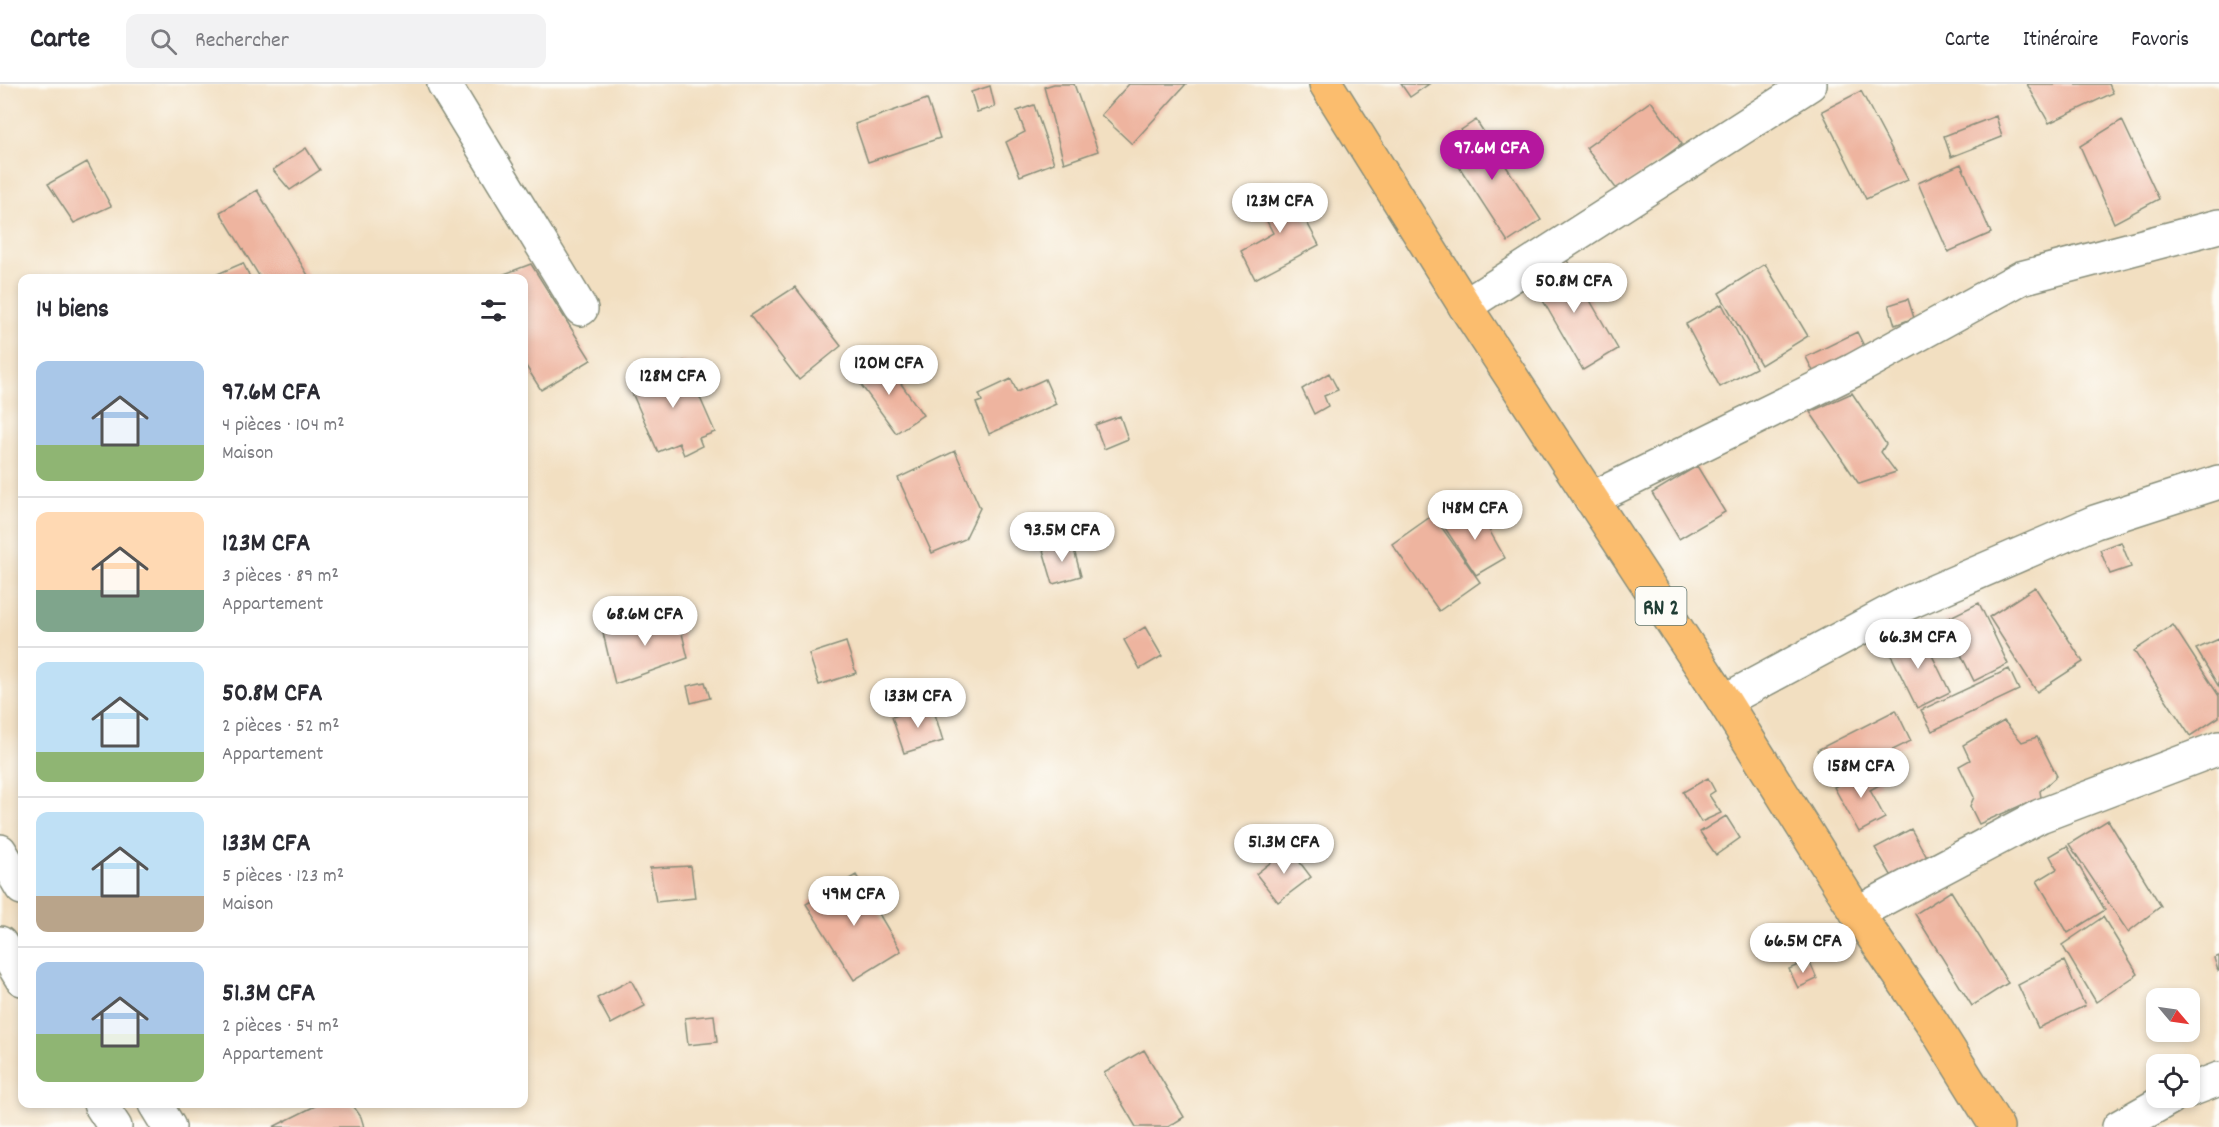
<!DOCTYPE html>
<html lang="fr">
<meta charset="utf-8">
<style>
:root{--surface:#fff;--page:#f2f2f3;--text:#2b2b33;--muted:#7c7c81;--line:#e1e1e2;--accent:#b5179e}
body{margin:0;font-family:Dekko,sans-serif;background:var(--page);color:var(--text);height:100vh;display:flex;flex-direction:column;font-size:22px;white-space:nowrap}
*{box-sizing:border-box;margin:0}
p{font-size:20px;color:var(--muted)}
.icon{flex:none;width:33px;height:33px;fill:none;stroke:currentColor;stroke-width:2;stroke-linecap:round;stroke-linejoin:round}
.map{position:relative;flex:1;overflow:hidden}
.side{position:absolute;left:18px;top:190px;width:510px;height:834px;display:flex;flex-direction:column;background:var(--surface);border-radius:12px;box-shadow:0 3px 9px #0003}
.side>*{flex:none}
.needle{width:39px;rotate:119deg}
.controls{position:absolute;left:2146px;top:904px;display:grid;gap:12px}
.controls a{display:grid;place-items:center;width:54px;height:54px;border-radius:12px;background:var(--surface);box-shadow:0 3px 9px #0003;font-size:30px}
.price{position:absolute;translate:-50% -51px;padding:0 14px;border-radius:21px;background:#fff;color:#222;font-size:20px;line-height:39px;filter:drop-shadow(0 2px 3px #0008)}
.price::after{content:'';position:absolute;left:50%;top:36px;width:18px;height:14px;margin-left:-9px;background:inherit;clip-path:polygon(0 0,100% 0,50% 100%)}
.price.on{background:var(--accent);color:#fff}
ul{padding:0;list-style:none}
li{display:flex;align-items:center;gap:18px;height:150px;padding:0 18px}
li+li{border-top:2px solid var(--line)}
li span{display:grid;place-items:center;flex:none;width:168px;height:120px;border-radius:12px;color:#555}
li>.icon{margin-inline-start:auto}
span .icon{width:72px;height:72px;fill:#fffc;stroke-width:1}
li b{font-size:26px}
h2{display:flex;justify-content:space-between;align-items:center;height:72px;padding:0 18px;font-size:26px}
header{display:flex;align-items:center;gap:36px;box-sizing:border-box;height:84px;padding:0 30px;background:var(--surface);border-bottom:2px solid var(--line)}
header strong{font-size:28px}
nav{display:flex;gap:33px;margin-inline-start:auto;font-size:21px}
.search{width:420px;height:54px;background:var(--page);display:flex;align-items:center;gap:15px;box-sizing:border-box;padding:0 21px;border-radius:12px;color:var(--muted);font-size:22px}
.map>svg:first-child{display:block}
.building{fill:#eeb49f}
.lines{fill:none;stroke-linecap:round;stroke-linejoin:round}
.minor-casing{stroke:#888e7a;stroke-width:36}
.highway-casing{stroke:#888e7a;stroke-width:36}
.minor{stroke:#fff;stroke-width:33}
.highway{stroke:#fbbd6e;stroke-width:33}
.labels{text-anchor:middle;stroke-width:5;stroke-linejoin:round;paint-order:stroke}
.shield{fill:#fdfcf7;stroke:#62766e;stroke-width:1.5}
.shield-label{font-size:22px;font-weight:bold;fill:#1f3d34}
</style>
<header>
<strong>Carte</strong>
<div class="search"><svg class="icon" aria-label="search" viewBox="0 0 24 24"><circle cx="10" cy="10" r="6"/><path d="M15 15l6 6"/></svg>Rechercher</div>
<nav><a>Carte</a><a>Itinéraire</a><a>Favoris</a></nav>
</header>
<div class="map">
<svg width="2219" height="1043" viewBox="0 0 2219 1043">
<rect width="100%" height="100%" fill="#fdfcf7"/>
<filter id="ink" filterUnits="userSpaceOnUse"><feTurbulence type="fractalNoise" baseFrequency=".0167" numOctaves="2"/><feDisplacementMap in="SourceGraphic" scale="12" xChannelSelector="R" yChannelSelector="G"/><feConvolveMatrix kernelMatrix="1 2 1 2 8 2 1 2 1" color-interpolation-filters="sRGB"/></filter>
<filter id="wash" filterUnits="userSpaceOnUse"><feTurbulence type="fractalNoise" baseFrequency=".008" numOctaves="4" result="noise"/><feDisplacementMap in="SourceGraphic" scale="24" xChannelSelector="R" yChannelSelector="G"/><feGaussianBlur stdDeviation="1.35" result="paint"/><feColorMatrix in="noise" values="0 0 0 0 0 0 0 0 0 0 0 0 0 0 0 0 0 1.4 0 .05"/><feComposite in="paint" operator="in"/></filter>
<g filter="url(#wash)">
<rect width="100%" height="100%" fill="#f2dfc1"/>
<g id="blocks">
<path class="building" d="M1054 0H1074L1098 67 1064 79 1044 3Z
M1129 0H1186L1132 60 1101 31Z
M1401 0H1429L1410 13Z
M2027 0H2109L2113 9 2049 39Z
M990 2 995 23 977 28 971 8Z
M1861 7 1908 96 1866 115 1822 27Z
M927 15 940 54 868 78 855 40Z
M1651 17 1682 60 1618 107 1586 64Z
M1034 21 1054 79 1020 92 1006 58 1025 48 1017 27Z
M1996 32 2002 53 1951 73 1944 52Z
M1476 36 1541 136 1508 158 1443 58Z
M2122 36 2159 115 2114 139 2080 62Z
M306 64 320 86 290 106 273 86Z
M87 78 111 122 74 139 48 100Z
M1961 80 1991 149 1948 168 1918 99Z
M1287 101 1319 161 1255 195 1241 167 1273 149 1257 118Z
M257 106 309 193 305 195H261L220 128Z
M1565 173 1618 265 1583 286 1530 194Z
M243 179 251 195H206Z
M531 180 591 276 541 306 524 279V195H491Z
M1765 180 1808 252 1761 281 1719 209Z
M795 203 841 262 799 296 750 232Z
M1908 215 1914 234 1895 241 1889 221Z
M1722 220 1756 284 1720 303 1686 240Z
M1857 248 1869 272 1818 297 1806 273Z
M883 274 923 331 896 349 856 294Z
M684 277 715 348 699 354 702 362 684 371 679 359 658 368 629 302Z
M1329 289 1338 306 1324 312 1328 322 1314 330 1302 305Z
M1011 295 1017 308 1045 295 1056 320 989 350 976 319 982 317 979 310Z
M1852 309 1886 360 1881 368 1896 388 1859 400 1810 328Z
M1120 332 1128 355 1104 365 1095 341Z
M955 367 980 424 965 455 932 469 898 394Z
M1697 382 1725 428 1679 455 1652 409Z
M1476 423 1505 474 1476 491 1443 441Z
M1433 431 1480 498 1439 527 1392 460Z
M1072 458 1081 492 1053 500 1043 466Z
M2121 458 2131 483 2110 490 2100 466Z
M2035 503 2083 578 2037 608 1989 533Z
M1979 519 2008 580 1974 597 1944 536Z
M677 529 688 574 615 600 603 549Z
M2173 541 2219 612V633L2190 652 2134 567Z
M1145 543 1162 572 1140 585 1124 556Z
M1920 547 1950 608 1917 624 1887 563Z
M2219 555V603L2196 565Z
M846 558 856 589 819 601 809 570Z
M2009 585 2019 606 1932 647 1921 626Z
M705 598 710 614 691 619 687 602Z
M932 620 943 657 904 669 892 633Z
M1896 626 1911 657 1832 696 1817 666Z
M2004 637 2022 658 2037 653 2057 692 2040 707 2042 720 2029 728 2022 721 1979 740 1970 722 1974 713 1959 682 1970 676 1963 661Z
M1872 682 1881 700 1870 706 1885 734 1859 748 1834 703Z
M1708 694 1715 707 1709 711 1721 729 1701 738 1683 708Z
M1726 732 1740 754 1716 771 1700 748Z
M2108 736 2161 822 2128 848 2069 760Z
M1911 745 1929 777 1894 796 1875 764Z
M2067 762 2105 826 2068 849 2037 797 2057 785 2050 772Z
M1289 764 1311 793 1278 818 1256 790Z
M691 782 695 814 656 818 650 784Z
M856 791 901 867 854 896 806 820Z
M1951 807 2008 899 1972 922 1915 830Z
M2103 833 2138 890 2096 918 2062 861Z
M2219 872V887H2218L2214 874Z
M1809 876 1817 895 1798 904 1789 885Z
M2064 877 2085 922 2038 944 2018 901Z
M631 896 645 922 611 940 597 914Z
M714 931 717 958 688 961 685 934Z
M1144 966 1184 1033 1168 1043H1136L1104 989Z
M319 1020H352L361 1033 364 1043H273Z"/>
</g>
</g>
<g filter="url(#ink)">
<use href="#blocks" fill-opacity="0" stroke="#888e7a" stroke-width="1.5"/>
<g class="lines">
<defs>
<path id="minor" d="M444 0 581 225
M1465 222 1810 0
M1591 415 1854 286 2021 194 2219 142
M1724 617 1903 521 2095 438 2219 398
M0 767 22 804
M1857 829 2040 732 2219 664
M0 859 22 895
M2190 1006 2219 995
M100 1020 115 1043
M155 1020 169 1043
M2119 1043 2170 1014"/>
<path id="highway" d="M1326 0 1465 222 1724 617 1857 829 1933 940 1997 1043"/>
</defs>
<use href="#minor" class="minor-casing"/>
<use href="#highway" class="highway-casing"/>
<use href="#minor" class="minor"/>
<use href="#highway" class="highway"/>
</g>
</g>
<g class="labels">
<rect class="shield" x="1635.5" y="503" width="51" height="38" rx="4.5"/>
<g class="shield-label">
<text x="1661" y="530">RN 2</text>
</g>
</g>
</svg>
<div class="controls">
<a><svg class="needle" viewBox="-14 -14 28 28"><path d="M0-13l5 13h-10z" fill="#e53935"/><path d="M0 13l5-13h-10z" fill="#7c7c81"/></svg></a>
<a><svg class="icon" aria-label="locate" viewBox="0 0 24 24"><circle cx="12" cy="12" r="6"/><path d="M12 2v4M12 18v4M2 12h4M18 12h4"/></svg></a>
</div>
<b class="price on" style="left:1492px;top:97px">97.6M CFA</b>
<b class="price" style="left:1280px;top:150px">123M CFA</b>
<b class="price" style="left:1574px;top:230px">50.8M CFA</b>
<b class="price" style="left:889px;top:312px">120M CFA</b>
<b class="price" style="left:673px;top:325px">128M CFA</b>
<b class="price" style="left:1475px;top:457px">148M CFA</b>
<b class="price" style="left:1062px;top:479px">93.5M CFA</b>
<b class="price" style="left:645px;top:563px">68.6M CFA</b>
<b class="price" style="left:1918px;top:586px">66.3M CFA</b>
<b class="price" style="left:918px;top:645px">133M CFA</b>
<b class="price" style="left:1861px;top:715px">158M CFA</b>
<b class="price" style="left:1284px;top:791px">51.3M CFA</b>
<b class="price" style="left:854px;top:843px">49M CFA</b>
<b class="price" style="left:1803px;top:890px">66.5M CFA</b>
<section class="side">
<h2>14 biens<svg class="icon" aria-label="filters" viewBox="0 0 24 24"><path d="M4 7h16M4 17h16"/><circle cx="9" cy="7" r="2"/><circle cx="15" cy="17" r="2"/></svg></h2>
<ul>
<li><span style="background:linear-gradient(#a9c7e8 70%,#8fb573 0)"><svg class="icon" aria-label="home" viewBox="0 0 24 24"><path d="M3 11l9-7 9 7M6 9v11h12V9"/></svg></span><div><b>97.6M CFA</b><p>4 pièces · 104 m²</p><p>Maison</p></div></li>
<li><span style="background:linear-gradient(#ffd9b3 65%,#7fa58c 0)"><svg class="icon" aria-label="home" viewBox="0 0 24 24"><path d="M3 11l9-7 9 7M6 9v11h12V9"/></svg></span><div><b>123M CFA</b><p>3 pièces · 89 m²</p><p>Appartement</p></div></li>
<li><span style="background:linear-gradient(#bfe0f5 75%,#8fb573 0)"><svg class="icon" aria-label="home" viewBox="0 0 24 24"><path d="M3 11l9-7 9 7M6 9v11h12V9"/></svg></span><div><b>50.8M CFA</b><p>2 pièces · 52 m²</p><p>Appartement</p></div></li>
<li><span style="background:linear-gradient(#bfe0f5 70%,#b9a48a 0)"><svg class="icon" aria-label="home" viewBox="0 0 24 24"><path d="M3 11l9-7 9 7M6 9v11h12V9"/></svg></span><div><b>133M CFA</b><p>5 pièces · 123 m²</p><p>Maison</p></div></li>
<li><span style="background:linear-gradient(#a9c7e8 60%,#8fb573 0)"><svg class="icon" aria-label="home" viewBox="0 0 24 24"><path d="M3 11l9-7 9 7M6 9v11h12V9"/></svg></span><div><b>51.3M CFA</b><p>2 pièces · 54 m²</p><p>Appartement</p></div></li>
</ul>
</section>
</div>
